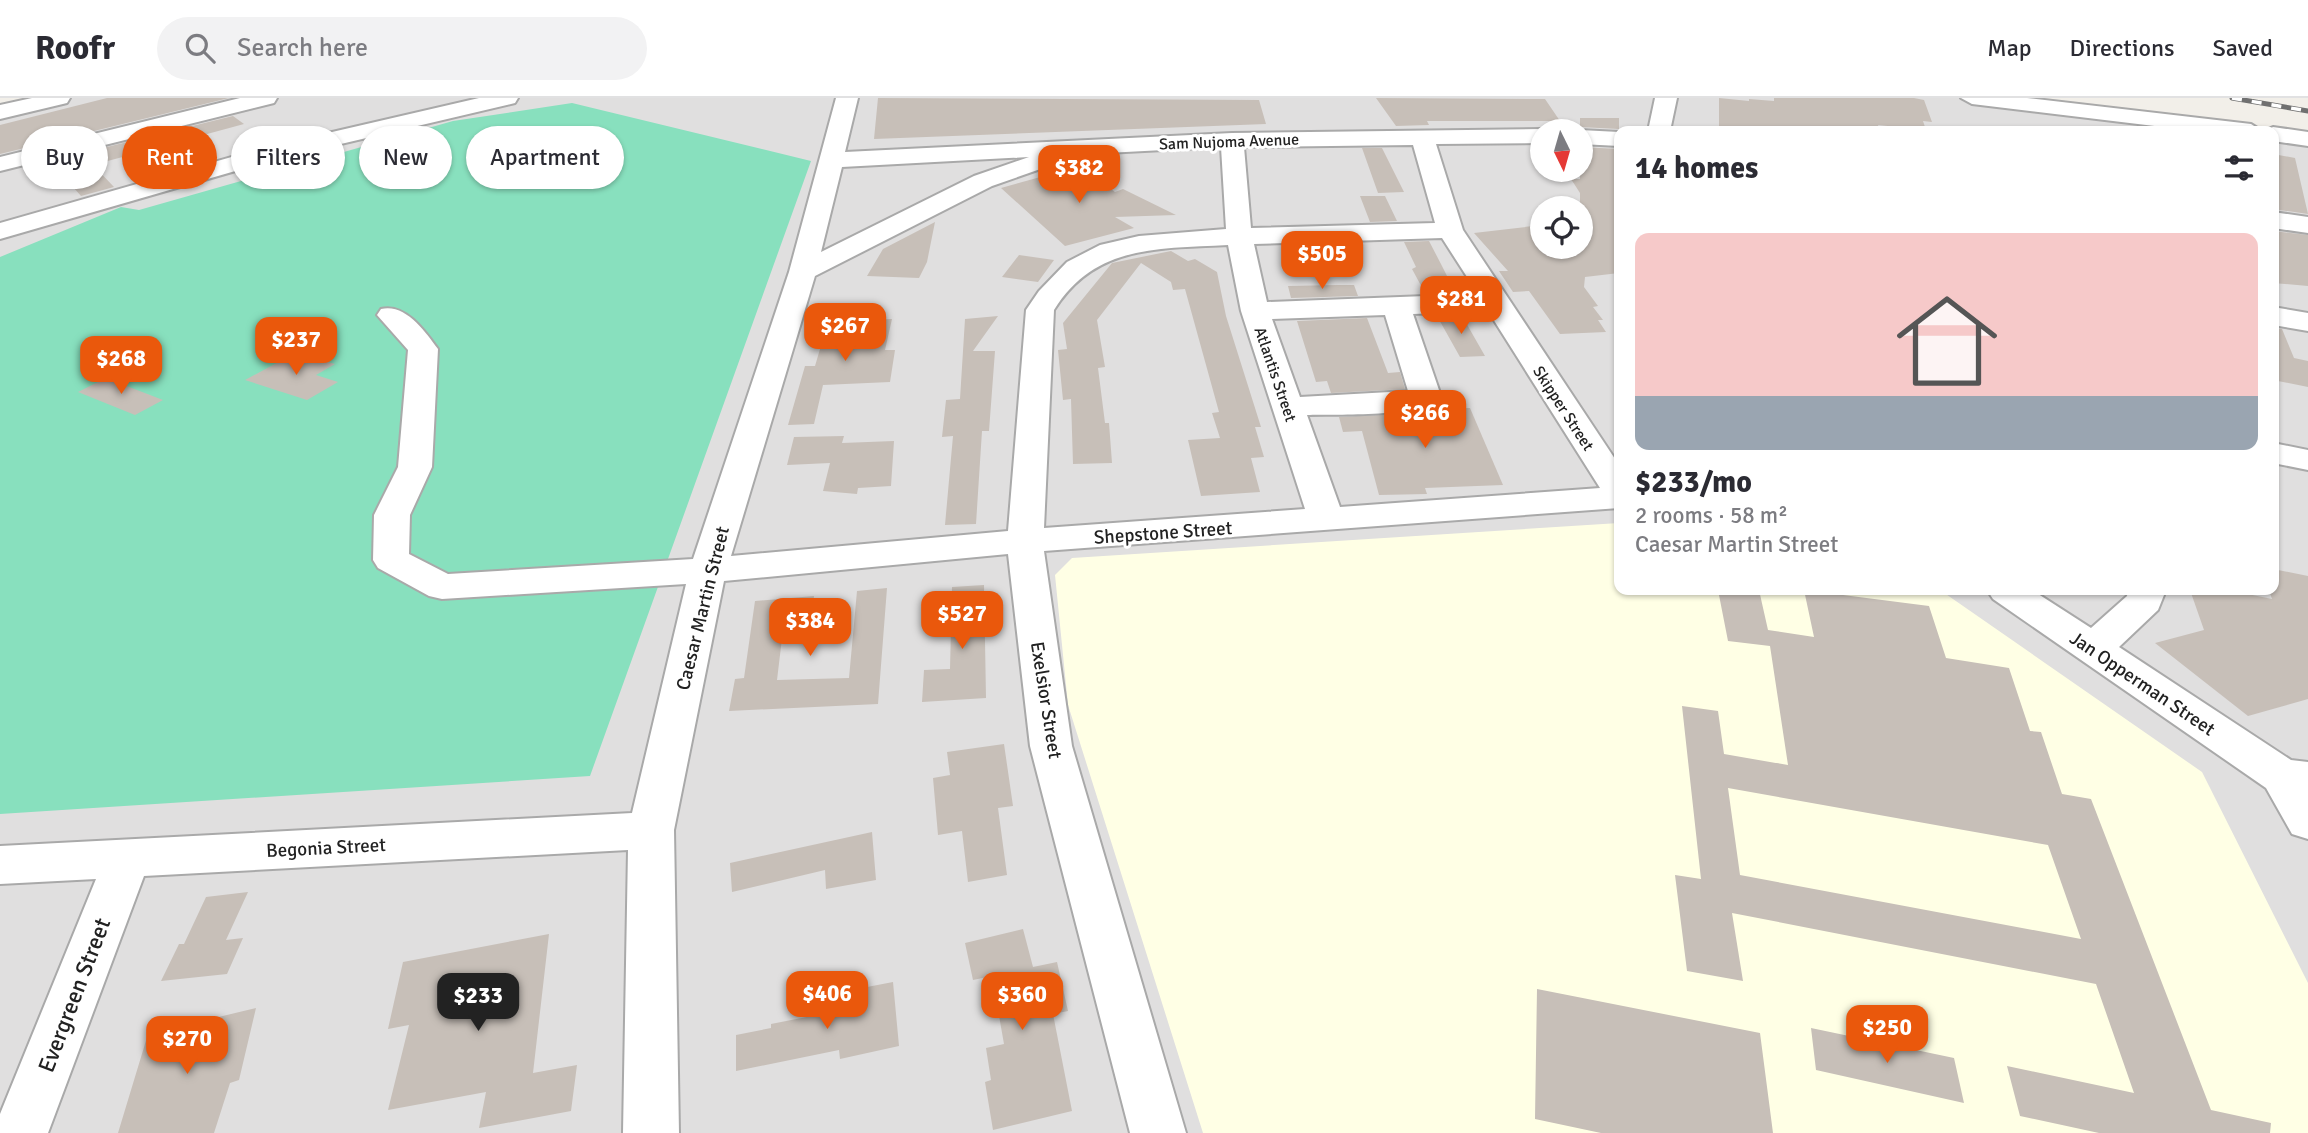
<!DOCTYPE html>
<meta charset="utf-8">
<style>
:root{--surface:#fff;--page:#f2f2f3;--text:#2b2b33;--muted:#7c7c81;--line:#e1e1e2;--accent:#ea580c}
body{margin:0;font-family:Signika,sans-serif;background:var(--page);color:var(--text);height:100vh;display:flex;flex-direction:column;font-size:26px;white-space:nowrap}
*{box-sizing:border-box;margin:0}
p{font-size:23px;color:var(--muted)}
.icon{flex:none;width:38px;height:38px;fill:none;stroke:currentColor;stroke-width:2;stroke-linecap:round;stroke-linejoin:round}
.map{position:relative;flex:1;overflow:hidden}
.details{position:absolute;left:1614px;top:28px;width:665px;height:469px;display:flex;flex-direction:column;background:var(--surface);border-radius:14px;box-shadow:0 2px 5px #0004}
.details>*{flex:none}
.top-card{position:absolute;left:21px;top:28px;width:665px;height:63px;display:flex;gap:14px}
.needle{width:46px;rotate:175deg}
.buttons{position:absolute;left:1530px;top:21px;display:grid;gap:14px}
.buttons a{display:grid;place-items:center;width:63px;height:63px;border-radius:50%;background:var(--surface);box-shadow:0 2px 5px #0004;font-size:35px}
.price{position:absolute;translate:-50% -60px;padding:0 16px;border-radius:14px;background:var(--accent);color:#fff;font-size:23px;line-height:46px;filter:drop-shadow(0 2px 4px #0008)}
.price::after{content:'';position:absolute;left:50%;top:42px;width:21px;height:16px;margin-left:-10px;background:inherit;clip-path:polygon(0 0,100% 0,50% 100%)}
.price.active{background:#222;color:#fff}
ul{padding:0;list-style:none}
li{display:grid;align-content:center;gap:14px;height:371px;padding:0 21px}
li+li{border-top:2px solid var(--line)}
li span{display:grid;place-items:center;height:217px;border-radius:14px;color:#555}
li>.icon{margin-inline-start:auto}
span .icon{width:126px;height:126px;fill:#fffc;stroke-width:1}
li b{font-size:30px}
h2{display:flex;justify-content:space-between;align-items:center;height:84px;padding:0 21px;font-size:30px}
.tag{padding:0 24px;border-radius:32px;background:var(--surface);box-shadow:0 2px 5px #0004;font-size:24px;line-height:63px}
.tag.active{background:var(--accent);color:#fff}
header{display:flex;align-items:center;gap:42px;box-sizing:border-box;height:98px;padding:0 35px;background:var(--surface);border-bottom:2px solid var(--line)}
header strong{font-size:33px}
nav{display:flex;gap:38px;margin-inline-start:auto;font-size:24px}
.search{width:490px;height:63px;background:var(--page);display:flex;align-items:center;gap:18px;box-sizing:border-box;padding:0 24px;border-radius:38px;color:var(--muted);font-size:26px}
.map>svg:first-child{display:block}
.residential{fill:#e0dfdf;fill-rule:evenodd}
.education{fill:#ffffe5}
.pitch{fill:#88e0be}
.building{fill:#c7bfb8;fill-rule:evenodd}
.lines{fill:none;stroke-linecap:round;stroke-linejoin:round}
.minor-casing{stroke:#a9a9a9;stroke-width:4}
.minor{fill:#fff;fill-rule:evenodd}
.rail-casing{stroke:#707070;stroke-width:5}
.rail{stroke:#fff;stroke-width:3.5;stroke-dasharray:10;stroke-linecap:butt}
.labels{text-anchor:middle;stroke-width:6;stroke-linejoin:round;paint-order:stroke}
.far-street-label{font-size:16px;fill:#222;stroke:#fff}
.street-label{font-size:19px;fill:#222;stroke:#fff}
.near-street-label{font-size:23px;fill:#222;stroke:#fff}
</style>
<header>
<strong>Roofr</strong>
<div class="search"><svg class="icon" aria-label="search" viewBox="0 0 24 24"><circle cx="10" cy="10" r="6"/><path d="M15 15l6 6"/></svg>Search here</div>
<nav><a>Map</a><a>Directions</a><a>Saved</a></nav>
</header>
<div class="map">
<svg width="2308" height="1035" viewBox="0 0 2308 1035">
<rect width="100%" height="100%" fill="#f2efe9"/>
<path class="residential" d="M36 0H1972L2251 33H1619V492H2273V36L2308 41V1035H0V8ZM1542 33H1580V72H1542ZM1542 110H1580V149H1542Z"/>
<path class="education" d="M1619 425V492H1940L2202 674 2308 885V1035H1203L1068 607 1055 477 1072 460Z"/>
<path class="pitch" d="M572 5 811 63 590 678 0 716V159L121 109 139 112 453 23Z"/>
<path class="building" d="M107 0H229L0 56V27Z
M878 0 1259 2 1266 26 874 41Z
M1376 0 1545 1 1560 23H1427L1429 27 1396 28Z
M1719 0 1749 3V1L1774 3V0H1914L1924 2 1932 24 1923 23 1926 32 1878 27 1880 33H1719Z
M233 18 244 26 93 67 114 89 81 98 50 63Z
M1580 20H1619V31L1580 29Z
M1580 49 1619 51V175L1585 179 1584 189 1598 208 1593 209 1603 222H1598L1606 234 1560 236 1529 193 1513 194 1499 173H1508L1474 135 1542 127V149H1580V95L1571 81H1580Z
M1362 50H1382L1404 94 1378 95Z
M2273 56 2295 60 2308 116 2273 111Z
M1080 68 1115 94 1123 91 1176 117 1115 119 1134 130 1065 148 1001 90Z
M1360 98H1385L1397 123 1370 124Z
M935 124 927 164 919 180 867 178 883 151Z
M2273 133 2308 137V188L2273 185Z
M1429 143 1442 168 1455 194 1425 195 1412 171 1416 169 1404 144Z
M1171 153 1188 163 1195 161 1217 174 1226 218 1261 329H1255L1264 359 1251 360 1260 394 1201 398 1188 342 1220 340 1212 315 1219 314 1185 191 1173 192 1171 184 1141 165 1097 222 1105 269 1098 270 1105 325H1109L1112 365 1073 366 1071 301 1063 302 1058 252 1067 251 1063 225 1112 165Z
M1019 157 1054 162 1038 184 1002 179Z
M1338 187H1354L1358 198 1291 200 1288 188Z
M1462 217 1469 230 1485 258 1460 259 1437 218Z
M998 218 973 253H995L989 333H982L976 426 945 427 953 338 942 339 946 302 960 301 965 221Z
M1367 220 1388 275 1400 274 1405 291 1331 295 1327 283 1316 284 1297 223Z
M892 221 885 252H895L890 284 823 287 814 326 788 327 805 268H815L828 224Z
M2273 230 2282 231 2294 260 2308 263V289L2273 282Z
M295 255 335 266 316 277 338 284 307 302 245 282Z
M106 280 163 302 135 317 78 294Z
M1470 310 1503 387 1425 390 1427 396 1379 397 1362 333 1343 334 1339 319 1400 316 1423 311Z
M844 338 842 345 894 343 891 388 858 390 857 396 823 393 830 365 787 367 794 339Z
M2273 471 2308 478V601L2248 618 2155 545 2204 532 2190 492H2228L2272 501 2269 492H2273Z
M984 487 986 600 922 604 924 572 950 571 952 489Z
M887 490 878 606 729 613 735 581 744 580 755 503 814 498 811 530 783 532 777 582 849 580 857 493Z
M1718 492H1759L1768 532 1814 539 1804 492 1929 508 1946 560 2009 570 2030 633 2041 634 2062 696 2091 701 2211 1012 2271 1025 2270 1035H2099L2020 1018 2007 968 2134 995 2096 886 1732 815 1743 883 1687 873 1675 777 1701 781 1682 608 1718 613 1724 656 1788 667 1770 548 1728 543ZM1728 690 2048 747 2081 841 1740 777Z
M1004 646 1013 708 998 710 1007 777 968 784 962 733 938 737 933 680 950 677 947 654Z
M872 734 876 782 826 791 825 772 732 794 730 765Z
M248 794 226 842 243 840 227 876 161 883 179 846H184L206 799Z
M1023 831 1033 869 1057 864 1068 913 1053 916 1072 1013 993 1032 985 984 991 982 986 950 1004 946 992 878 973 882 965 845Z
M549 836 533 975 577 967 571 1013 479 1030 486 994 388 1012 409 927 388 931 403 864Z
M893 884 899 948 840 961 839 952 736 973V937L771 930V926L837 913 836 895Z
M1537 891 1760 935 1773 1035H1601L1535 1021Z
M256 910 239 982 230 985 214 1035H118L148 936Z
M1811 930 1954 960 1964 1005 1816 972Z"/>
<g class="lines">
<defs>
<path id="minor" d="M32 0H70L67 5 0 21V7Z
M240 0H277L274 5 0 73V59Z
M479 0H518L515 5 277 61 0 141V125L263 50Z
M836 0H858L845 54 1232 35 1542 31 1550 33H1542V45L1436 46 1463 132 1619 367V410L1044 453 1072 648 1186 1035H1130L1030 648 1008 456 724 483 674 732 679 1035H623L628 752 144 778 48 1035H0V1016L96 781 0 786V748L632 715 686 486 442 501 429 498 378 470 373 462 374 417 398 369 408 252 377 217 381 211C405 205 425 233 438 251L432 369 410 417 409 456 448 476 693 461 789 174ZM1413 47 1435 125 1251 130 1244 49ZM1221 49 1226 131 1139 138 1100 147 1067 164 1039 193 1026 212 1008 433 731 458 815 178 992 88 1049 68 1053 63 1049 58ZM1029 59 974 78 821 154 842 69ZM1442 140 1478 196 1267 204 1254 146ZM1228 147 1241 213 1305 411 1044 430 1054 212C1095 146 1159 151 1228 147ZM1488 213 1600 390 1340 409 1307 317C1335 316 1426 320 1441 298L1413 216ZM1385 217 1408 293 1300 299 1272 221Z
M1655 0H1677L1670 33H1648Z
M1961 0H2027L2251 26 2262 33H2196L1972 6Z
M2273 29 2308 34V48L2273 43V33H2264Z
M1580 32 1619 34V48L1580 46V33H1576Z
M2273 114 2308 119V135L2273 130Z
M2273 209 2308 215V233L2273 227Z
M2273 345 2308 352V372L2273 365Z
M1987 492H2032L2091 530 2127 498 2128 492H2166L2158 512 2119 549 2291 662 2308 664V741L2292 736 2266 690 1993 501Z"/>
</defs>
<use href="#minor" class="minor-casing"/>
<use href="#minor" class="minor"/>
<defs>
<path id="rail" d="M2232 0 2308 13"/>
</defs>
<use href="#rail" class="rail-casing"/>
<use href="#rail" class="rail"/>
</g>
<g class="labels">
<g class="far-street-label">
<text transform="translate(1229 43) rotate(-2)" y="6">Sam Nujoma Avenue</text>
<text transform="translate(1276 276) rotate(71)" y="6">Atlantis Street</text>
<text transform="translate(1564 310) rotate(57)" y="6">Skipper Street</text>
</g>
<g class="street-label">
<text transform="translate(1163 434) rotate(-4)" y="7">Shepstone Street</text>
<text transform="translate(702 510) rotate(-76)" y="7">Caesar Martin Street</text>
<text transform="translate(2143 585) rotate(34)" y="7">Jan Opperman Street</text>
<text transform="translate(1047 602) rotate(81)" y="7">Exelsior Street</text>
<text transform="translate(326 749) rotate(-3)" y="7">Begonia Street</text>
</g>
<g class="near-street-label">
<text transform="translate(74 897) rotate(-69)" y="8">Evergreen Street</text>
</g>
</g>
</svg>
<div class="buttons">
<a><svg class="needle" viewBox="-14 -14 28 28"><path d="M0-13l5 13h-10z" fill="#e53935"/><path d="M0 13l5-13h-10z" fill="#7c7c81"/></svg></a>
<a><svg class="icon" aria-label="locate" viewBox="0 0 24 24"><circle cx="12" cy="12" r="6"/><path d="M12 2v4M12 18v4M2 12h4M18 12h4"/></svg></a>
</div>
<b class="price" style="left:1079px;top:107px">$382</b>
<b class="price" style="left:1322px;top:193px">$505</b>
<b class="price" style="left:1461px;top:238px">$281</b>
<b class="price" style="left:845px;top:265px">$267</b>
<b class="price" style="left:296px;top:279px">$237</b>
<b class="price" style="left:121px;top:298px">$268</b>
<b class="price" style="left:1425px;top:352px">$266</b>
<b class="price" style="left:962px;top:553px">$527</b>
<b class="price" style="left:810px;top:560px">$384</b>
<b class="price" style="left:827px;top:933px">$406</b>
<b class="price" style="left:1022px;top:934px">$360</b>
<b class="price active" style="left:478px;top:935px">$233</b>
<b class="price" style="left:1887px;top:967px">$250</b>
<b class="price" style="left:187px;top:978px">$270</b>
<div class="top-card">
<a class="tag">Buy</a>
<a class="tag active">Rent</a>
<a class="tag">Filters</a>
<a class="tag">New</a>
<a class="tag">Apartment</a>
</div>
<section class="details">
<h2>14 homes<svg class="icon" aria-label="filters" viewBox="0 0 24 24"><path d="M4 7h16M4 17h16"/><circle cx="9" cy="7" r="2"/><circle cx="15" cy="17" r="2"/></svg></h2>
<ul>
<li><span style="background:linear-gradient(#f6c9c9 75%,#9aa5b1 0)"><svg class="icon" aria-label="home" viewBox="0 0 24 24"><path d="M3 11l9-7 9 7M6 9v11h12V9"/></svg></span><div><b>$233/mo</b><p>2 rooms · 58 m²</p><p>Caesar Martin Street</p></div></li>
</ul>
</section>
</div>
